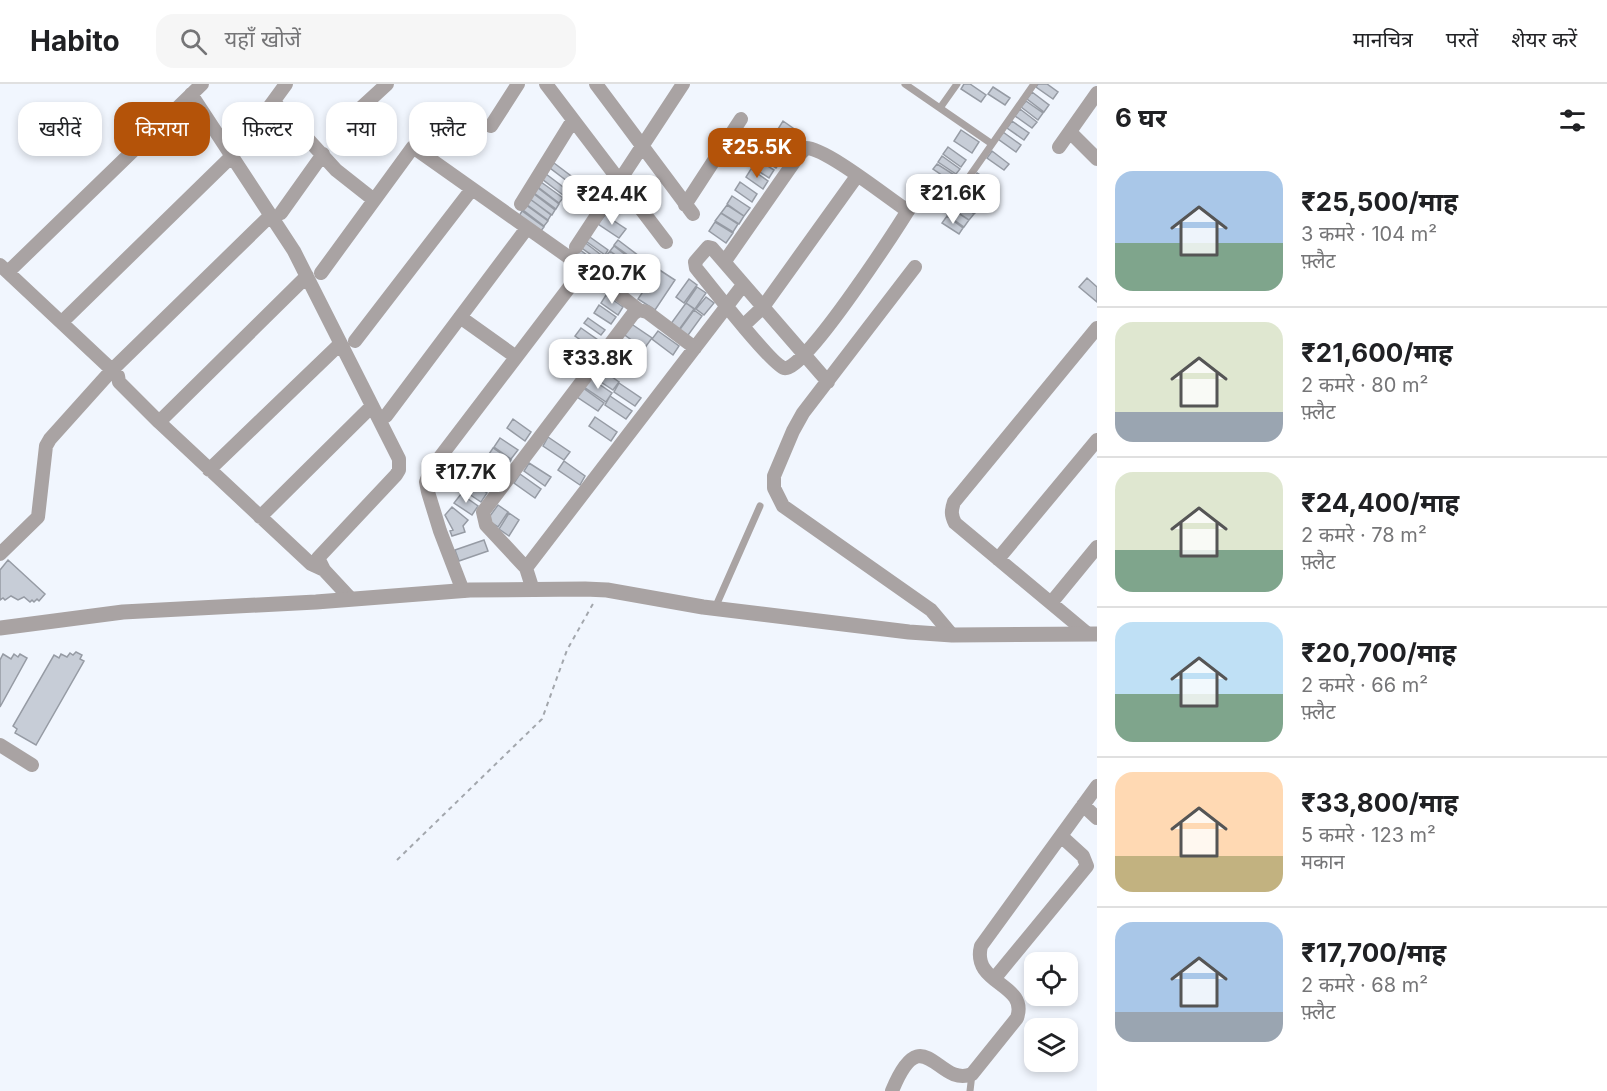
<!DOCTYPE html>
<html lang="hi">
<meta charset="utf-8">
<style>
:root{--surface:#fff;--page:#f6f6f6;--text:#202124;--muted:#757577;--line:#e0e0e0;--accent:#b45309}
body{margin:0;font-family:Inter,"Noto Sans Devanagari",sans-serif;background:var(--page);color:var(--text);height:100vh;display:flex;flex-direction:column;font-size:22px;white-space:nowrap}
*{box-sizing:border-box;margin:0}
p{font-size:20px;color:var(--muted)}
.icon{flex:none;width:33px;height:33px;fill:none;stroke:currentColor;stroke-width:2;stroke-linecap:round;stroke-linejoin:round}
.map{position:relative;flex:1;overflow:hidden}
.side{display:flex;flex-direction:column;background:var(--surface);width:510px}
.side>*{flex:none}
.top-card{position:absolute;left:18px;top:18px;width:570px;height:54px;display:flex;gap:12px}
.controls{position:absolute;left:1024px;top:868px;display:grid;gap:12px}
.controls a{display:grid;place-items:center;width:54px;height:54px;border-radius:12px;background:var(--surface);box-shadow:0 3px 9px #0003;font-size:30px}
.price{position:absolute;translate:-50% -51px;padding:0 14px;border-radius:12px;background:#fff;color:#222;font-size:20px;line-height:39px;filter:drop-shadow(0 2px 3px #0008)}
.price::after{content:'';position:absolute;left:50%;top:36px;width:18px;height:14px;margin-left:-9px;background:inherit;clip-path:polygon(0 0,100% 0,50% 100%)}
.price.active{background:var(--accent);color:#fff}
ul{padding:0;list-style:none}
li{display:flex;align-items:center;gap:18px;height:150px;padding:0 18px}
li+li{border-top:2px solid var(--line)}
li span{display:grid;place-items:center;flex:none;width:168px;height:120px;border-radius:18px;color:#555}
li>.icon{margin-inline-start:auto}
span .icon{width:72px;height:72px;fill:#fffc;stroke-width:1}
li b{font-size:26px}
h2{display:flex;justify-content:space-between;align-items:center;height:72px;padding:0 18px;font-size:26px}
.pill{padding:0 21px;border-radius:18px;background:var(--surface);box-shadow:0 3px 9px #0003;font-size:21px;line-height:54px}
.pill.active{background:var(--accent);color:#fff}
header{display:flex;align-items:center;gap:36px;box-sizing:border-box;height:84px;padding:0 30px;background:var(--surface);border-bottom:2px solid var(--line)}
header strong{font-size:28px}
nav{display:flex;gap:33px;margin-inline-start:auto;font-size:21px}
.search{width:420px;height:54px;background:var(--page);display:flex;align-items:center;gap:15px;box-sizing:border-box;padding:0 21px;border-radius:18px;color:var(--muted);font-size:22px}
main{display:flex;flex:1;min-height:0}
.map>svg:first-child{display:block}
.building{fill:#c7cdd7;stroke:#969ba4;stroke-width:1.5}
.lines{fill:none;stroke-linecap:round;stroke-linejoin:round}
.path{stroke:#a3a7ad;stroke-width:2;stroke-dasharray:4.5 4.5;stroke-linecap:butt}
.service{stroke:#a9a3a3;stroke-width:7}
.minor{stroke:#a9a3a3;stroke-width:14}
.tertiary{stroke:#a9a3a3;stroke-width:15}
</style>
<header>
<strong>Habito</strong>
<div class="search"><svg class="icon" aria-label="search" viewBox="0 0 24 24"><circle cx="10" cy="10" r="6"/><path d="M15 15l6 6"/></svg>यहाँ खोजें</div>
<nav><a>मानचित्र</a><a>परतें</a><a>शेयर करें</a></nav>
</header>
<main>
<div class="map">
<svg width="1097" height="1007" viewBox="0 0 1097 1007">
<rect width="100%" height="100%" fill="#f1f6fe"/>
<path class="building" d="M964 0H970L986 11 981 18 961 5Z
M1038 0H1047L1058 8 1053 15 1036 3Z
M993 3 1010 14 1005 21 988 10Z
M1032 8 1049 21 1044 28 1027 15Z
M1026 17 1043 29 1038 36 1021 23Z
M1020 25 1037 38 1032 44 1015 32Z
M783 37 800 49 795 57 778 45Z
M1012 37 1029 49 1024 56 1007 44Z
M961 46 979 58 972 69 954 57Z
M776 47 793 59 788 67 771 55Z
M1003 48 1021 61 1016 68 998 55Z
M770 56 788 67 782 75 765 64Z
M948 63 966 76 961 83 943 70Z
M764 65 782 76 776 84 759 73Z
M992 67 1009 80 1004 86 987 74Z
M942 72 960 85 956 90 938 78Z
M757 75 774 86 769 94 752 83Z
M554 79 575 95 571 100 550 84Z
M937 80 956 92 952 98 933 85Z
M751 85 768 97 763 105 746 93Z
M977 89 994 100 990 106 973 95Z
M546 90 567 106 563 111 542 95Z
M972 97 989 109 985 115 968 103Z
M541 98 563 114 559 119 538 103Z
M740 98 757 110 752 118 735 106Z
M538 104 559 120 556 125 534 109Z
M967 104 984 116 979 122 962 110Z
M567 108 588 124 584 129 563 113Z
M534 110 555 126 552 131 530 115Z
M962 111 979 123 975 129 958 118Z
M732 112 750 124 744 132 727 120Z
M530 115 551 131 548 136 526 120Z
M957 118 974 130 969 136 952 125Z
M526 121 548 137 544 142 523 126Z
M727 121 744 132 739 140 721 129Z
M952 125 969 136 964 143 947 131Z
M522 127 544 143 540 148 519 132Z
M721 129 738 140 733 148 715 137Z
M605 131 626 145 619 154 598 140Z
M947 132 963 144 959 150 942 139Z
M715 138 733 149 726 159 709 147Z
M587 151 608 166 605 171 583 155Z
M618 156 639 172 636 177 614 161Z
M583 157 604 173 601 178 579 162Z
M614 162 635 178 632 183 610 167Z
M579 165 600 181 596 186 575 170Z
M610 167 631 183 628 188 606 172Z
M606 173 628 189 624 194 602 178Z
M658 185 675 196 655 226 638 215Z
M1087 194 1097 203V218L1079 203Z
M689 195 697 201 684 219 676 213Z
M697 203 706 209 695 225 686 219Z
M606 211 623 223 618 231 601 219Z
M706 213 714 219 704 231 696 225Z
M686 219 694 225 678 247 670 241Z
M599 221 616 233 611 240 594 229Z
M694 226 702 232 686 254 678 248Z
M588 234 605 246 601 251 584 239Z
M630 239 652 254 644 265 622 249Z
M581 244 598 256 592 264 575 252Z
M658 247 679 262 673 271 652 255Z
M621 254 642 270 635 278 615 262Z
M598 283 619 298 613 306 592 292Z
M590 294 612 309 606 318 584 303Z
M619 299 641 314 635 322 614 308Z
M583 304 604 319 598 327 577 313Z
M610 312 632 327 626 335 605 321Z
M595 333 617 348 611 357 589 342Z
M513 335 531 348 525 357 507 344Z
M548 353 570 368 564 376 543 362Z
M500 354 518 366 511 375 494 363Z
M493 364 511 376 504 385 487 373Z
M564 377 585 392 580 401 558 386Z
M529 379 551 393 545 402 524 387Z
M520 390 541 405 535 414 514 399Z
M469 396 487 409 481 418 463 406Z
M461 410 478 422 472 431 454 419Z
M498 421 508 428 498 443 487 436Z
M452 423 468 436 463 442 465 448 452 452 450 447 453 446 445 431Z
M509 429 519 436 509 452 499 445Z
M484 456 488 467 459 477 455 466Z
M8 476 45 510 39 517 37 515 34 518 32 516 30 518 24 513 18 516 11 512 5 516 3 514 0 516V486Z
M76 568 82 571 80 575 84 577 36 661 15 649 17 645 13 642 54 571 59 574 61 570 67 573 70 569 73 571Z
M3 570 11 575 14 570 18 573 20 570 27 574 0 623V576Z"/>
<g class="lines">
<path class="path" d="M397 776 542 635 567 566 594 518"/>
<path class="service" d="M905 0 992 60
M940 24 957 0
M948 123 1034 0
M715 524 760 422
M970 1007 972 990"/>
<path class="minor" d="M546 0 666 158
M596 0 693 130
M191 10 294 167 399 375V386L396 391 318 474
M274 18 336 86 374 116
M350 34 387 0
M491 42 518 0
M1070 48 1097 75
M240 63 286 0
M1059 63 1097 9
M521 120 573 36
M685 121 741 35
M281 129 323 70
M576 163 683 0
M725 177 799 71 806 64C826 64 888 114 908 127
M0 181 112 286 118 292 119 298 159 338 311 480 324 486
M915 183 803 329 793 347 774 392V404L783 422 931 526 952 551
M8 188 202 0
M321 189 413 63 584 184 639 226
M460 233 516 273
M62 238 233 71
M744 241 763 223 857 92
M355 257 472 105
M828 298 712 164 708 163 695 178 696 184C708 199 772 281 784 284 804 290 903 135 917 112
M386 332 527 144
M159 338 307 192
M209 386 340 260
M260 433 372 322
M0 470 38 433 46 362 50 355 112 286 271 131
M998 475 1097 356
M320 478 324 486 351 515
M526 484 743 201
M533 506 526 484 486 441 483 428 633 230 639 226 647 228 695 264
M463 507 440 447 428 408 426 398 431 385 584 184
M1051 519 1097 463
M1088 550 955 439C951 431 951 427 954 418L1097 244
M0 661 32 681
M1083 721 1097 734
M994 895 1087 782 1083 772 1061 752
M892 1007C923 931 938 1005 972 990L1017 934C1029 899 971 901 981 862L1097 702"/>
<path class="tertiary" d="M0 544 123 528 316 518 470 506 585 505 607 506 703 523 909 548 952 551 1097 550"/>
</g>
</svg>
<div class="controls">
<a><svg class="icon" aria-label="locate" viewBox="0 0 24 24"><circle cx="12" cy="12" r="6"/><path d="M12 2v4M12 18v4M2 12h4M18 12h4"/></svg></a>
<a><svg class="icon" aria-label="layers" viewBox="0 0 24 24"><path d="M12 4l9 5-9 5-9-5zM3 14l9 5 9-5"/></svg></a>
</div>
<b class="price active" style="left:757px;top:95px">₹25.5K</b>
<b class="price" style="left:953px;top:141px">₹21.6K</b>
<b class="price" style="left:612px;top:142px">₹24.4K</b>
<b class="price" style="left:612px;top:221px">₹20.7K</b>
<b class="price" style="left:598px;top:306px">₹33.8K</b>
<b class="price" style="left:466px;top:420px">₹17.7K</b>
<div class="top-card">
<a class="pill">खरीदें</a>
<a class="pill active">किराया</a>
<a class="pill">फ़िल्टर</a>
<a class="pill">नया</a>
<a class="pill">फ़्लैट</a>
</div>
</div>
<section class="side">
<h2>6 घर<svg class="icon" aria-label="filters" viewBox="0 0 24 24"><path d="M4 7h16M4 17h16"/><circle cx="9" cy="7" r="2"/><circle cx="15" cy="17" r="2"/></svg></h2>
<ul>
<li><span style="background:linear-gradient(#a9c7e8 60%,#7fa58c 0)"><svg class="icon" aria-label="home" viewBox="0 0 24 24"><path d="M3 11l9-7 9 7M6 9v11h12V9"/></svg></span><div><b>₹25,500/माह</b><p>3 कमरे · 104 m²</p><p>फ़्लैट</p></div></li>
<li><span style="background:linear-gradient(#dfe7d0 75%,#9aa5b1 0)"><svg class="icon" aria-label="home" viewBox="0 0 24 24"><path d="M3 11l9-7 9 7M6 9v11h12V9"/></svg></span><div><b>₹21,600/माह</b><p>2 कमरे · 80 m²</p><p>फ़्लैट</p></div></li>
<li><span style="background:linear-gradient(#dfe7d0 65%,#7fa58c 0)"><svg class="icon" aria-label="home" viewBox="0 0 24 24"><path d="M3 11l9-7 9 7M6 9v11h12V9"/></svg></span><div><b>₹24,400/माह</b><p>2 कमरे · 78 m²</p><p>फ़्लैट</p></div></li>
<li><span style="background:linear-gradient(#bfe0f5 60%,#7fa58c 0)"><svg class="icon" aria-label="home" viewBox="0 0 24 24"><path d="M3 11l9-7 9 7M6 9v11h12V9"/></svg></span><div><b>₹20,700/माह</b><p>2 कमरे · 66 m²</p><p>फ़्लैट</p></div></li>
<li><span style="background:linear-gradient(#ffd9b3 70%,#c2b280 0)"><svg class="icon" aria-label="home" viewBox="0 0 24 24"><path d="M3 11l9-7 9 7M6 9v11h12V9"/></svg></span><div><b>₹33,800/माह</b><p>5 कमरे · 123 m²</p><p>मकान</p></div></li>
<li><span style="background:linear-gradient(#a9c7e8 75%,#9aa5b1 0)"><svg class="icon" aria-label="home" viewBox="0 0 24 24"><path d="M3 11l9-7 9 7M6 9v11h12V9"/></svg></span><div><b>₹17,700/माह</b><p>2 कमरे · 68 m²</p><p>फ़्लैट</p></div></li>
</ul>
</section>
</main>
